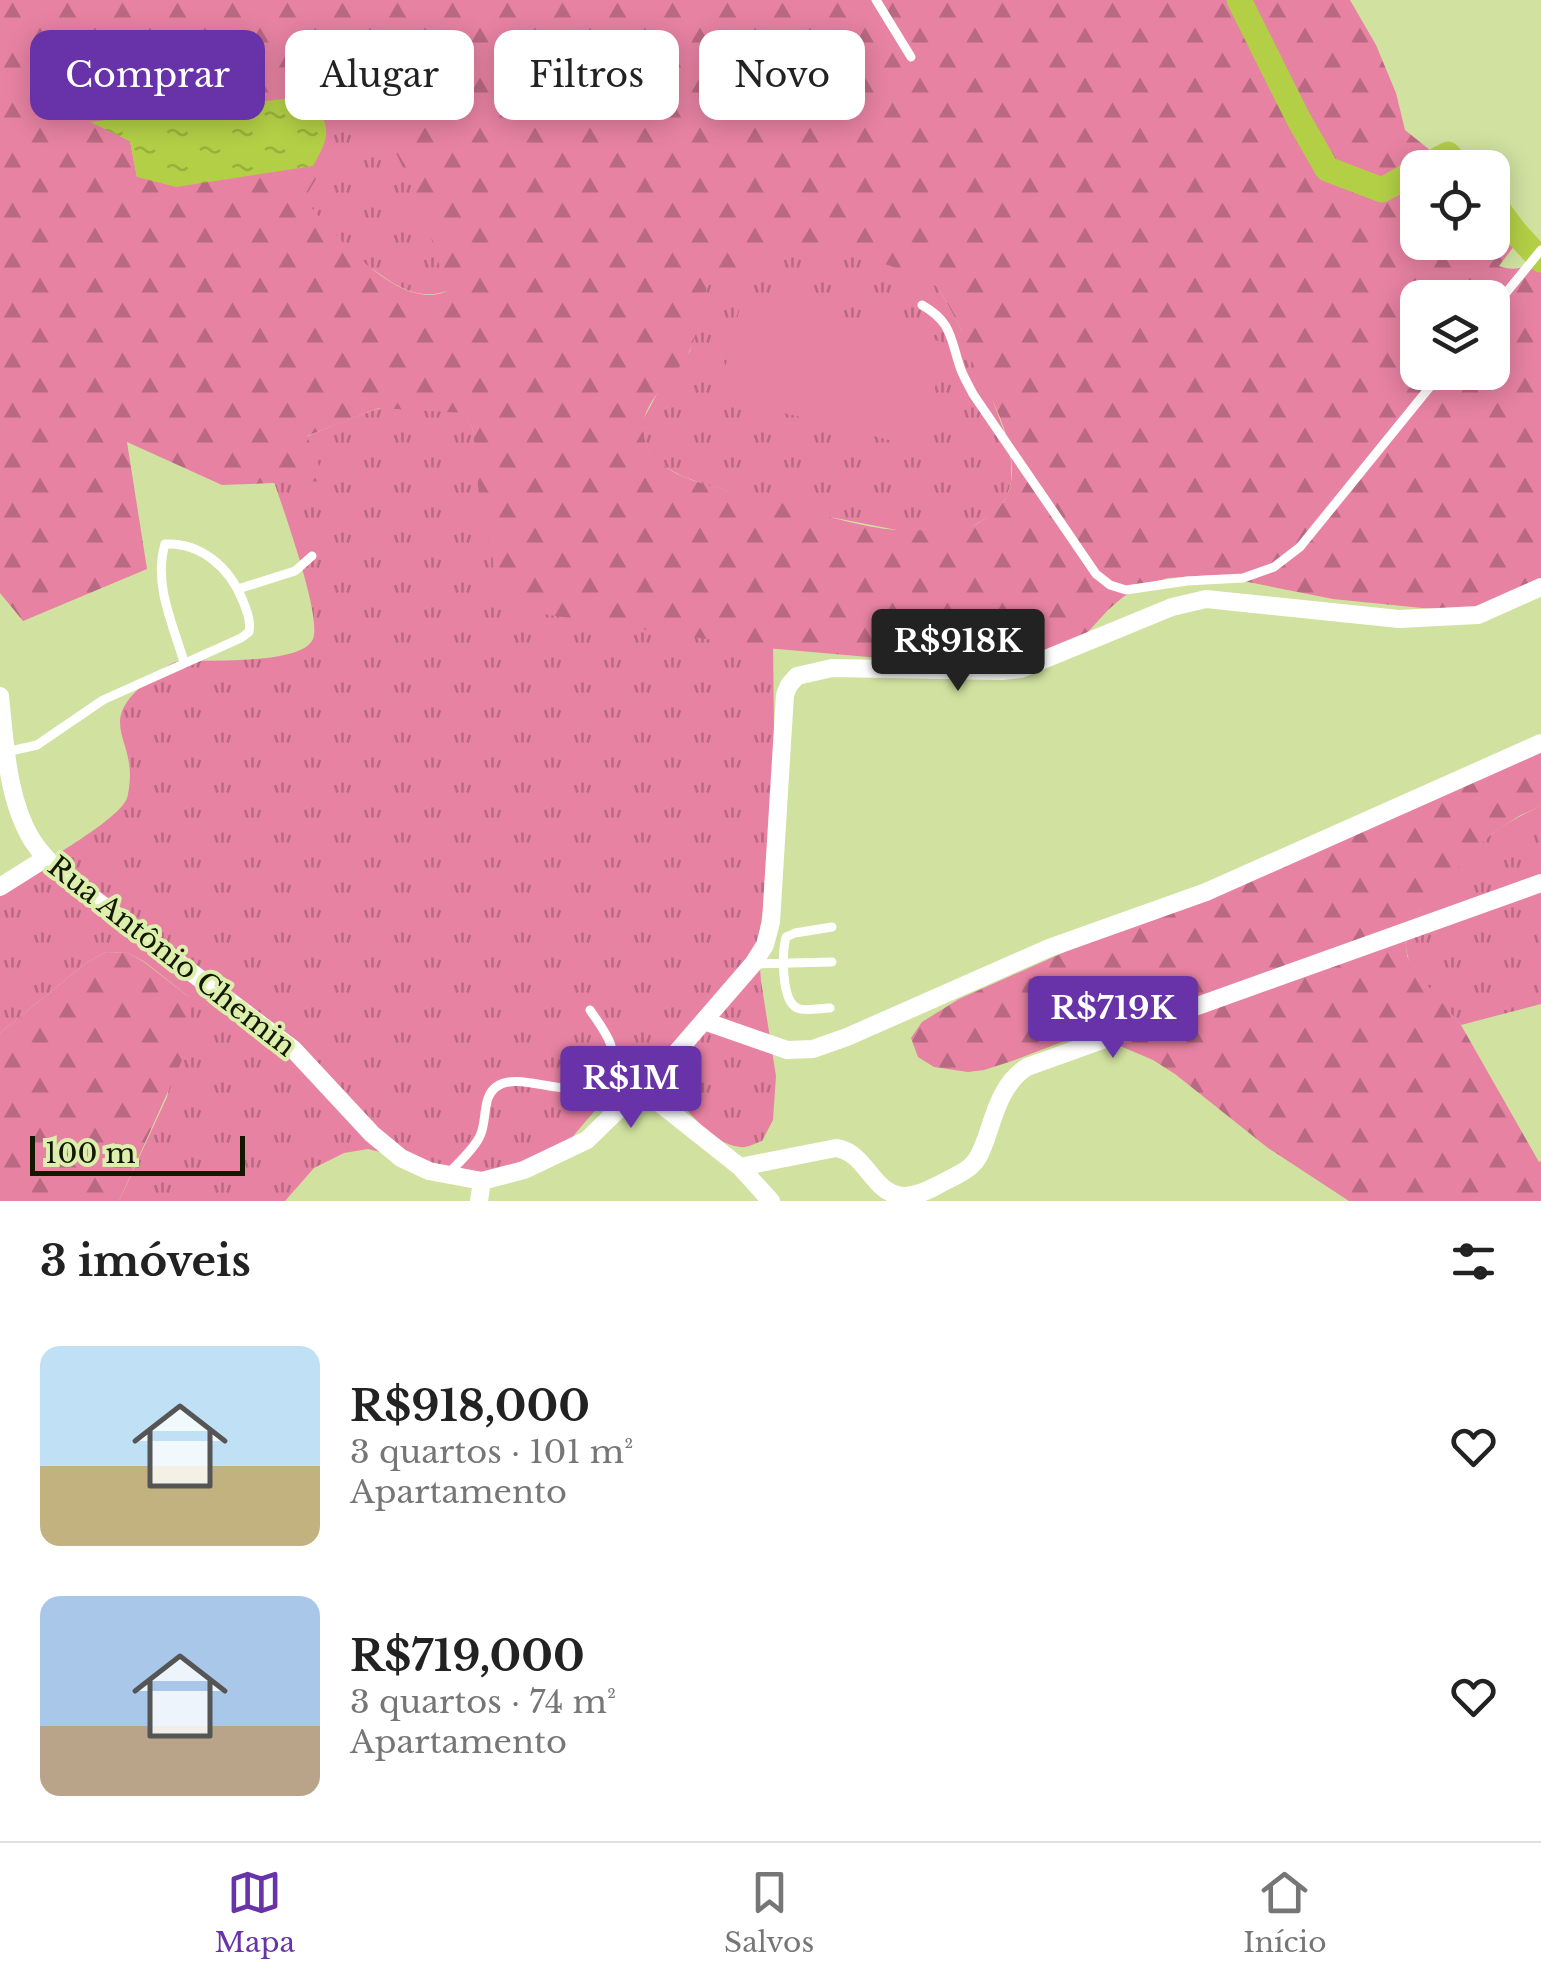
<!DOCTYPE html>
<html lang="pt">
<meta charset="utf-8">
<style>
:root{--surface:#fff;--page:#f6f6f6;--text:#222;--muted:#767676;--line:#e0e0e0;--accent:#6832a9}
body{margin:0;font-family:"Libre Baskerville",serif;background:var(--page);color:var(--text);height:100vh;display:flex;flex-direction:column;font-size:38px;white-space:nowrap}
*{box-sizing:border-box;margin:0}
p{font-size:32px;color:var(--muted)}
.icon{flex:none;width:55px;height:55px;fill:none;stroke:currentColor;stroke-width:2;stroke-linecap:round;stroke-linejoin:round}
.map{position:relative;height:1201px;overflow:hidden}
.drawer{display:flex;flex-direction:column;background:var(--surface);flex:1}
.drawer>*{flex:none}
.top-card{position:absolute;left:30px;top:30px;width:1000px;height:90px;display:flex;gap:20px}
.controls{position:absolute;left:1400px;top:150px;display:grid;gap:20px}
.controls a{display:grid;place-items:center;width:110px;height:110px;border-radius:20px;background:var(--surface);box-shadow:0 5px 25px #0003;font-size:50px}
.scale{position:absolute;left:30px;bottom:25px;width:215px;box-sizing:border-box;padding-left:10px;border:5px solid #131801;border-top:0;font-size:28px;line-height:35px;white-space:nowrap;color:#131801;-webkit-text-stroke:8px #ddefac;paint-order:stroke}
.price{position:absolute;translate:-50% -85px;padding:0 22px;border-radius:10px;background:var(--accent);color:#fff;font-size:32px;line-height:65px;filter:drop-shadow(0 2px 5px #0008)}
.price::after{content:'';position:absolute;left:50%;top:60px;width:30px;height:22px;margin-left:-15px;background:inherit;clip-path:polygon(0 0,100% 0,50% 100%)}
.price.current{background:#222;color:#fff}
ul{padding:0;list-style:none}
li{display:flex;align-items:center;gap:30px;height:250px;padding:0 40px}
li span{display:grid;place-items:center;flex:none;width:280px;height:200px;border-radius:20px;color:#555}
li>.icon{margin-inline-start:auto}
span .icon{width:120px;height:120px;fill:#fffc;stroke-width:1}
li b{font-size:42px}
h2{display:flex;justify-content:space-between;align-items:center;height:120px;padding:0 40px;font-size:42px}
.pill{padding:0 35px;border-radius:20px;background:var(--surface);box-shadow:0 5px 25px #0003;font-size:35px;line-height:90px}
.pill.current{background:var(--accent);color:#fff}
.dock{display:flex;justify-content:space-around;align-items:center;height:140px;border-top:2px solid var(--line);background:var(--surface);font-size:28px;color:var(--muted)}
.dock a{display:grid;justify-items:center;gap:5px}
.dock .current{color:var(--accent)}
.map>svg:first-child{display:block}
.grass{fill:url(#grass-tufts)}
.forest{fill:url(#forest-firs);fill-rule:evenodd}
.garden{fill:#e782a3}
.water{fill:url(#water-ripples)}
.lines{fill:none;stroke-linecap:round;stroke-linejoin:round}
.river{stroke:#b3cf46;stroke-width:25}
.service{stroke:#fff;stroke-width:9}
.minor{stroke:#fff;stroke-width:18}
.labels{text-anchor:middle;stroke-width:8;stroke-linejoin:round;paint-order:stroke}
.street-label{font-size:28px;fill:#131801;stroke:#ddefac}
</style>
<div class="map">
<svg width="1541" height="1201" viewBox="0 0 1541 1201">
<defs>
<pattern id="grass-tufts" width="24" height="20" patternUnits="userSpaceOnUse" patternTransform="scale(2.5)"><rect width="24" height="20" fill="#e782a3"/><path d="M3 7l-1-3M5 7V3M7 7l1-3M15 17l-1-3M17 17v-4M19 17l1-3" fill="none" stroke="#ba6982"/></pattern>
<pattern id="forest-firs" width="22" height="20" patternUnits="userSpaceOnUse" patternTransform="scale(2.5)"><rect width="22" height="20" fill="#e782a3"/><path d="M5 1l3.5 6h-7zM16 11l3.5 6h-7z" fill="#ba6982"/></pattern>
<pattern id="water-ripples" width="26" height="14" patternUnits="userSpaceOnUse" patternTransform="scale(2.5)"><rect width="26" height="14" fill="#b3cf46"/><path d="M2 4q2-2 4 0t4 0M15 11q2-2 4 0t4 0" fill="none" stroke="#99b13c"/></pattern>
</defs>
<rect width="100%" height="100%" fill="#d0e1a0"/>
<path class="grass" d="M0 59 399 118 451 289C422 303 397 287 374 270Z
M795 221 928 275 942 294 962 331 988 388 1007 439 1011 461V482L1007 496 996 512 965 531 912 533 825 516 706 485 682 476 661 465 651 455 643 439V420L658 392 690 351 707 287 720 254Z
M410 398 462 408 473 429 477 452 773 635 775 836 758 941 761 981 776 1076 773 1120 762 1141C756 1143 747 1148 740 1147 698 1143 672 1070 631 1081 609 1087 578 1134 559 1151 544 1164 523 1173 506 1183L368 1149 344 1153 314 1168 285 1201H119L167 1097 189 997 145 962 128 953 106 952 86 963 0 1033V889C28 871 110 826 125 802 128 798 128 793 129 788 137 737 93 724 149 680 156 674 167 665 175 662 181 660 191 662 197 661 222 660 303 663 313 639 323 614 275 487 265 455 313 433 360 414 410 398Z
M1541 806V1004L1461 1025C1446 1007 1416 980 1408 957 1406 951 1405 940 1407 934 1416 907 1469 851 1493 833 1508 822 1524 814 1541 806Z"/>
<path class="forest" d="M0 0H1350L1376 45 1396 93 1405 130 1451 167 1418 168V242H1492L1493 213 1518 241 1499 266C1515 272 1526 267 1541 260V592L1462 612 1333 599 1213 575 1168 578 1147 584 1123 597 1108 610 1075 646 1045 667 914 661 766 648 536 613 493 580V558L481 519 473 429 464 413 379 408 307 436 325 481 222 485 127 442 147 569 23 621 0 593ZM92 122 313 166 137 177 130 141ZM383 126 422 207 447 291C400 314 331 231 304 199L331 154 332 127ZM827 243 921 277 928 276 942 294 962 331V333L953 331C978 371 1047 476 990 515 983 520 973 528 964 529 955 531 943 529 934 530 921 530 908 531 896 530 859 527 820 514 785 504 751 494 714 490 682 476 666 469 650 459 645 441 633 405 677 378 690 350 699 330 702 305 708 284 748 262 782 250 827 243ZM1418 298H1492V372H1418Z
M1541 740V806L1519 816 1493 833 1475 849 1420 910 1405 937 1407 956 1416 972 1461 1025 1539 1162 1541 1161V1201H1349L1268 1148 1175 1074 1153 1060 1118 1045 1082 1039 1062 1042 1012 1061 984 1070 968 1072 934 1067 918 1057 911 1038 922 1022 959 999Z
M106 952 128 953 144 962 189 997 191 1019 187 1049 119 1201H0V1033L86 963Z"/>
<path class="garden" d="M744 291 946 343 920 448 718 396Z"/>
<path class="water" d="M308 96C332 126 331 134 313 166L176 187 137 177 130 141 90 122Z"/>
<g class="lines">
<path class="river" d="M1239 0 1299 120 1327 169 1382 190 1418 170
M1422 168 1448 154 1461 168
M1492 201 1515 232 1541 260"/>
<path class="service" d="M876 0 911 57
M922 305C950 321 950 335 959 364 962 375 968 384 973 394L1096 574 1110 585 1126 590 1187 581 1243 578 1274 567 1300 547 1442 372
M1492 310 1541 250
M238 589 295 571 312 556
M6 752 37 745 103 700 241 638 249 632C251 620 247 612 243 601 230 568 201 542 165 544 153 584 173 624 184 662
M756 964 832 962
M830 1008C821 1008 806 1012 797 1008 781 1000 782 953 786 937L795 933 832 927
M448 1174C458 1163 472 1151 479 1138 488 1123 481 1098 496 1087 523 1067 579 1110 607 1073 623 1052 602 1028 590 1010"/>
<path class="minor" d="M0 696C5 743 7 799 32 840 42 856 55 867 69 880L293 1049 372 1134 401 1158 429 1171 482 1181 524 1170 587 1140 627 1101 638 1097 653 1098 740 1167 771 1201
M0 887 46 858
M704 1021 787 1050 813 1049 847 1037 1049 948 1206 892 1541 743
M638 1097 753 964 765 945 771 922 785 695 789 685 797 676 832 668 1002 671 1021 669 1172 607 1206 599 1399 619 1478 615 1541 587
M740 1167 836 1148C866 1152 872 1193 902 1196 915 1197 927 1191 938 1185 949 1179 962 1174 971 1166 980 1158 982 1148 986 1139 995 1112 1002 1083 1027 1067L1541 883
M479 1201 482 1181"/>
</g>
<g class="labels">
<g class="street-label">
<text transform="translate(172 956) rotate(38)" y="10">Rua Antônio Chemin</text>
</g>
</g>
</svg>
<div class="controls">
<a><svg class="icon" aria-label="locate" viewBox="0 0 24 24"><circle cx="12" cy="12" r="6"/><path d="M12 2v4M12 18v4M2 12h4M18 12h4"/></svg></a>
<a><svg class="icon" aria-label="layers" viewBox="0 0 24 24"><path d="M12 4l9 5-9 5-9-5zM3 14l9 5 9-5"/></svg></a>
</div>
<div class="scale">100 m</div>
<b class="price current" style="left:958px;top:694px">R$918K</b>
<b class="price" style="left:1113px;top:1061px">R$719K</b>
<b class="price" style="left:631px;top:1131px">R$1M</b>
<div class="top-card">
<a class="pill current">Comprar</a>
<a class="pill">Alugar</a>
<a class="pill">Filtros</a>
<a class="pill">Novo</a>
</div>
</div>
<section class="drawer">
<h2>3 imóveis<svg class="icon" aria-label="filters" viewBox="0 0 24 24"><path d="M4 7h16M4 17h16"/><circle cx="9" cy="7" r="2"/><circle cx="15" cy="17" r="2"/></svg></h2>
<ul>
<li><span style="background:linear-gradient(#bfe0f5 60%,#c2b280 0)"><svg class="icon" aria-label="home" viewBox="0 0 24 24"><path d="M3 11l9-7 9 7M6 9v11h12V9"/></svg></span><div><b>R$918,000</b><p>3 quartos · 101 m²</p><p>Apartamento</p></div><svg class="icon" aria-label="heart" viewBox="0 0 24 24"><path d="M12 20l-8-8c-3-5 5-10 8-4 3-6 11-1 8 4z"/></svg></li>
<li><span style="background:linear-gradient(#a9c7e8 65%,#b9a48a 0)"><svg class="icon" aria-label="home" viewBox="0 0 24 24"><path d="M3 11l9-7 9 7M6 9v11h12V9"/></svg></span><div><b>R$719,000</b><p>3 quartos · 74 m²</p><p>Apartamento</p></div><svg class="icon" aria-label="heart" viewBox="0 0 24 24"><path d="M12 20l-8-8c-3-5 5-10 8-4 3-6 11-1 8 4z"/></svg></li>
</ul>
</section>
<nav class="dock">
<a class="current"><svg class="icon" aria-label="map" viewBox="0 0 24 24"><path d="M3 6l6-2 6 2 6-2v14l-6 2-6-2-6 2zM9 4v14M15 6v14"/></svg>Mapa</a>
<a><svg class="icon" aria-label="saved" viewBox="0 0 24 24"><path d="M7 4h10v16l-5-4-5 4z"/></svg>Salvos</a>
<a><svg class="icon" aria-label="home" viewBox="0 0 24 24"><path d="M3 11l9-7 9 7M6 9v11h12V9"/></svg>Início</a>
</nav>
